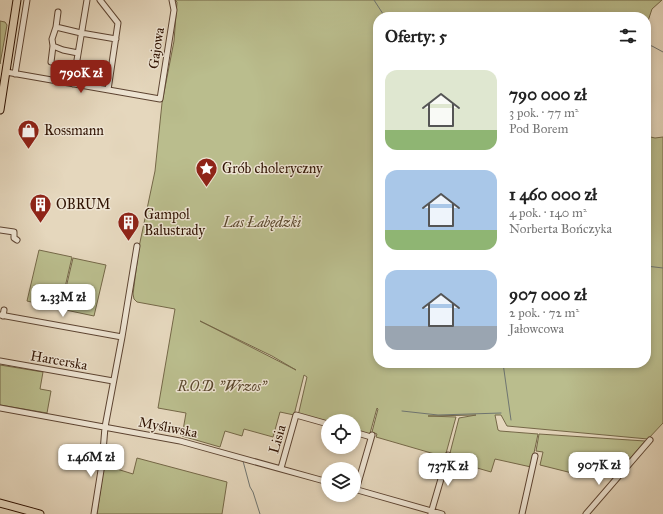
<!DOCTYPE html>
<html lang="pl">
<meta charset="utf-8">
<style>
:root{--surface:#fff;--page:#f2f2f2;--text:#222;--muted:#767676;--accent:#8f2418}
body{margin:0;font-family:"IM FELL Great Primer",serif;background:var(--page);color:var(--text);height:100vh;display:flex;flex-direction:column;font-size:15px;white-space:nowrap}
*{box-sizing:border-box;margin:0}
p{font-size:13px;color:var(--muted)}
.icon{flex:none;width:22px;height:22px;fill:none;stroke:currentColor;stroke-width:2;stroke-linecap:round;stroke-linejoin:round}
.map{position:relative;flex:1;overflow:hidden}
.sheet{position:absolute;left:373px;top:12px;width:278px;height:356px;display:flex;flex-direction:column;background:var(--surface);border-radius:16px;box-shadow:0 2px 6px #0003}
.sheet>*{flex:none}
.buttons{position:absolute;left:321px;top:414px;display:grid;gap:8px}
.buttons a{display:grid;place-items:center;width:40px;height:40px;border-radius:50%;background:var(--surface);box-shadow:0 2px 6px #0003;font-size:20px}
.price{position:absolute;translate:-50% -34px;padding:0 9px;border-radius:8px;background:#fff;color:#222;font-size:13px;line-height:26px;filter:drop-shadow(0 1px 2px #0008)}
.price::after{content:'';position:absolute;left:50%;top:24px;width:12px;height:9px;margin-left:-6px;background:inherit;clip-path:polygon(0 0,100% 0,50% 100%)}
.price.selected{background:var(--accent);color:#fff}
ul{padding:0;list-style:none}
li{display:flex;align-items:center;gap:12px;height:100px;padding:0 12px}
li span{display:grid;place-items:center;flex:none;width:112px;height:80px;border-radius:12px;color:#555}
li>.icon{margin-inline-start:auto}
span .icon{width:48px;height:48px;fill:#fffc;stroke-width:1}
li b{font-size:17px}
h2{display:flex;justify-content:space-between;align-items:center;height:48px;padding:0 12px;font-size:17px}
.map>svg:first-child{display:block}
.green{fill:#babd8d;stroke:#756848;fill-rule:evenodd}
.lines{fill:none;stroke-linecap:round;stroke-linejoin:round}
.stream{stroke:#6f7571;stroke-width:1}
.minor-casing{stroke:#5d4432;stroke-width:7}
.major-casing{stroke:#301303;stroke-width:9}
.minor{stroke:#eee5d4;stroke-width:5}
.major{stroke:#e5d7bd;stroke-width:7}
.labels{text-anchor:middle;stroke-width:3;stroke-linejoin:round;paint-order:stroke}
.street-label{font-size:14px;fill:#301303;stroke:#eee5d4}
.poi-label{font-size:14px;fill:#301303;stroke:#eee5d4;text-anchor:start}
.park-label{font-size:14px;font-style:italic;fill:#59462c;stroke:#eee5d4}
</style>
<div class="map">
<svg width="663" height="514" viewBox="0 0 663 514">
<rect width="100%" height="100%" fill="#e5d7bd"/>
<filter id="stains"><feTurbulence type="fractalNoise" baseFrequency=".005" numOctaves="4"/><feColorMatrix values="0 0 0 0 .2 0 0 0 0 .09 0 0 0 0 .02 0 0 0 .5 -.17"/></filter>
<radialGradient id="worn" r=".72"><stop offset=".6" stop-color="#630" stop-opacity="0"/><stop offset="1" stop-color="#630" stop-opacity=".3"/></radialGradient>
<path class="green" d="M175 0H662L652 9 646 27V17H378V363H646V136L655 138 663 137V423L648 439 507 426 501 415H495L498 430 500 431 538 434 531 467 495 459 491 472 453 461 454 455 450 453 459 418 476 415 428 416 456 417 445 457 376 437 377 434 372 432 378 409 377 408 369 437 354 433V421H328V425L298 416 307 377 304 375 294 415 280 412 273 437 244 429 242 436 225 431 220 447 182 436 186 413 158 408 175 309 137 302 134 299 133 294 139 247 155 171 162 103 174 41 177 2ZM200 321 272 356 296 370Z
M0 21 5 22 7 25 0 64Z
M39 250 72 257 60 309 27 301Z
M73 258 106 265 94 316 61 309Z
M0 365 43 372 40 389 51 391 47 413 0 405Z
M539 434 645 441 620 470 579 461 576 474 540 465 543 452 536 451Z
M137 458 227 482 222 514H97L104 465 133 474Z"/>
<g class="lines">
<path class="stream" d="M374 0 385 17
M646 45 652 46 663 52
M646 266 663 268
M503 363 511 420
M402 411 438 415 501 413
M243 461 250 487 253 492 260 514"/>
<defs>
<path id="minor" d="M100 0 118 23 108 90
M56 27 58 12
M78 53 63 50 53 46 52 39 56 27 81 33 116 39
M51 62 53 46
M6 72 160 99 174 10 172 0
M15 74 27 0
M73 84 87 0
M0 230 14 232V238L17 240
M0 315 122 337
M3 316 4 310
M0 361 113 381
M0 408 180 441 328 482
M354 432 371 437
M281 468 296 415 328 424
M354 489 442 514
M356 490 372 435
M431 513 448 455
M94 514 102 464 105 427 122 337 137 246
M522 514 535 456
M586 514 650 440"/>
<path id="major" d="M0 110 17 0
M0 503 40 514"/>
</defs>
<use href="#minor" class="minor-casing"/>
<use href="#major" class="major-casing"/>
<use href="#minor" class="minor"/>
<use href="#major" class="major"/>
</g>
<defs>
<symbol id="shop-pin" viewBox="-11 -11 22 30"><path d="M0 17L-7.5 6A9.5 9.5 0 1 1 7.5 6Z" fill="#8f2418" stroke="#eee5d4"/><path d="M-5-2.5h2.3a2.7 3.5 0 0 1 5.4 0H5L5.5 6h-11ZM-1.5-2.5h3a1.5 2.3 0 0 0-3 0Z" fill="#fff"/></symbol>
<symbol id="sight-pin" viewBox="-11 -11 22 30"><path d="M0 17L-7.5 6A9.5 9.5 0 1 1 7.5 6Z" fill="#8f2418" stroke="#eee5d4"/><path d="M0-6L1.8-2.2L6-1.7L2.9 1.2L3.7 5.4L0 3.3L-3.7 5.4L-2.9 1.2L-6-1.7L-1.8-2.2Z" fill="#fff"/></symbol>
<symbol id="building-pin" viewBox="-11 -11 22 30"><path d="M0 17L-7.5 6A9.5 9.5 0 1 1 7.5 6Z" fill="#8f2418" stroke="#eee5d4"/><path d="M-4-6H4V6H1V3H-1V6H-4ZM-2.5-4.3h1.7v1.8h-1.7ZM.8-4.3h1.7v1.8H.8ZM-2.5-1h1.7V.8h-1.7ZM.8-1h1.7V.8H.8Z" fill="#fff"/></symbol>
</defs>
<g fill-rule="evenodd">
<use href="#shop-pin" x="16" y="118" width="25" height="34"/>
<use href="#sight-pin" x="194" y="156" width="25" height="34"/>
<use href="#building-pin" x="28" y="192" width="25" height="34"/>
<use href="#building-pin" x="116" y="210" width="25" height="34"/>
</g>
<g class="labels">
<g class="street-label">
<text transform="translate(156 48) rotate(-81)" y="5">Gajowa</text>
<text transform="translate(59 360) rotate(10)" y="5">Harcerska</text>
<text transform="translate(168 427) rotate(11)" y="5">Myśliwska</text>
<text transform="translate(277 439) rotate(-74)" y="5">Lisia</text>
</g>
<g class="poi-label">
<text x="44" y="135">Rossmann</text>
<text x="222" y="173">Grób choleryczny</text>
<text x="56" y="209">OBRUM</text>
<text x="144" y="219">Gampol<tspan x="144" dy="16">Balustrady</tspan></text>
</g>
<g class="park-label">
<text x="262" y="227">Las Łabędzki</text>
<text x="222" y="391">R.O.D. "Wrzos"</text>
</g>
</g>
<rect width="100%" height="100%" filter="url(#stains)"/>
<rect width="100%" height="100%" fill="url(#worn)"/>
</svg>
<div class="buttons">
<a><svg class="icon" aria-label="locate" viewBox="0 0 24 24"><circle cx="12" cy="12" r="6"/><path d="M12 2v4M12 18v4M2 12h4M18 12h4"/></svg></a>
<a><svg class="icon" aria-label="layers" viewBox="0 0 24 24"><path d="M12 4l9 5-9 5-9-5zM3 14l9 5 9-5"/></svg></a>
</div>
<b class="price selected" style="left:81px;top:94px">790K zł</b>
<b class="price" style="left:63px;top:318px">2.33M zł</b>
<b class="price" style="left:91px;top:478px">1.46M zł</b>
<b class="price" style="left:599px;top:486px">907K zł</b>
<b class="price" style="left:448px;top:487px">737K zł</b>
<section class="sheet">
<h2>Oferty: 5<svg class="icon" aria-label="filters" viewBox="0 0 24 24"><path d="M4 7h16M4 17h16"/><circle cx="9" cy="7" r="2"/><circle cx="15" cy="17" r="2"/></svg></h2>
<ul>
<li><span style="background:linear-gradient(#dfe7d0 75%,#8fb573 0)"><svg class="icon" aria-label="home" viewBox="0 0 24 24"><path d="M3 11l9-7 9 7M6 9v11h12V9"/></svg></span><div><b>790 000 zł</b><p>3 pok. · 77 m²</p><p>Pod Borem</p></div></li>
<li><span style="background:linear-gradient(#a9c7e8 75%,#8fb573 0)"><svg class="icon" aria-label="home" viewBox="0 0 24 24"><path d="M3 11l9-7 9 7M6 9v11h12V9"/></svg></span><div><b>1 460 000 zł</b><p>4 pok. · 140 m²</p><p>Norberta Bończyka</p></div></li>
<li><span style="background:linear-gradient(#a9c7e8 70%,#9aa5b1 0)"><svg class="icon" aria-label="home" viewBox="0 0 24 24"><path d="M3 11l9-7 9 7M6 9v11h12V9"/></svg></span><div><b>907 000 zł</b><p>2 pok. · 72 m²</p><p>Jałowcowa</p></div></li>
</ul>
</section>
</div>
